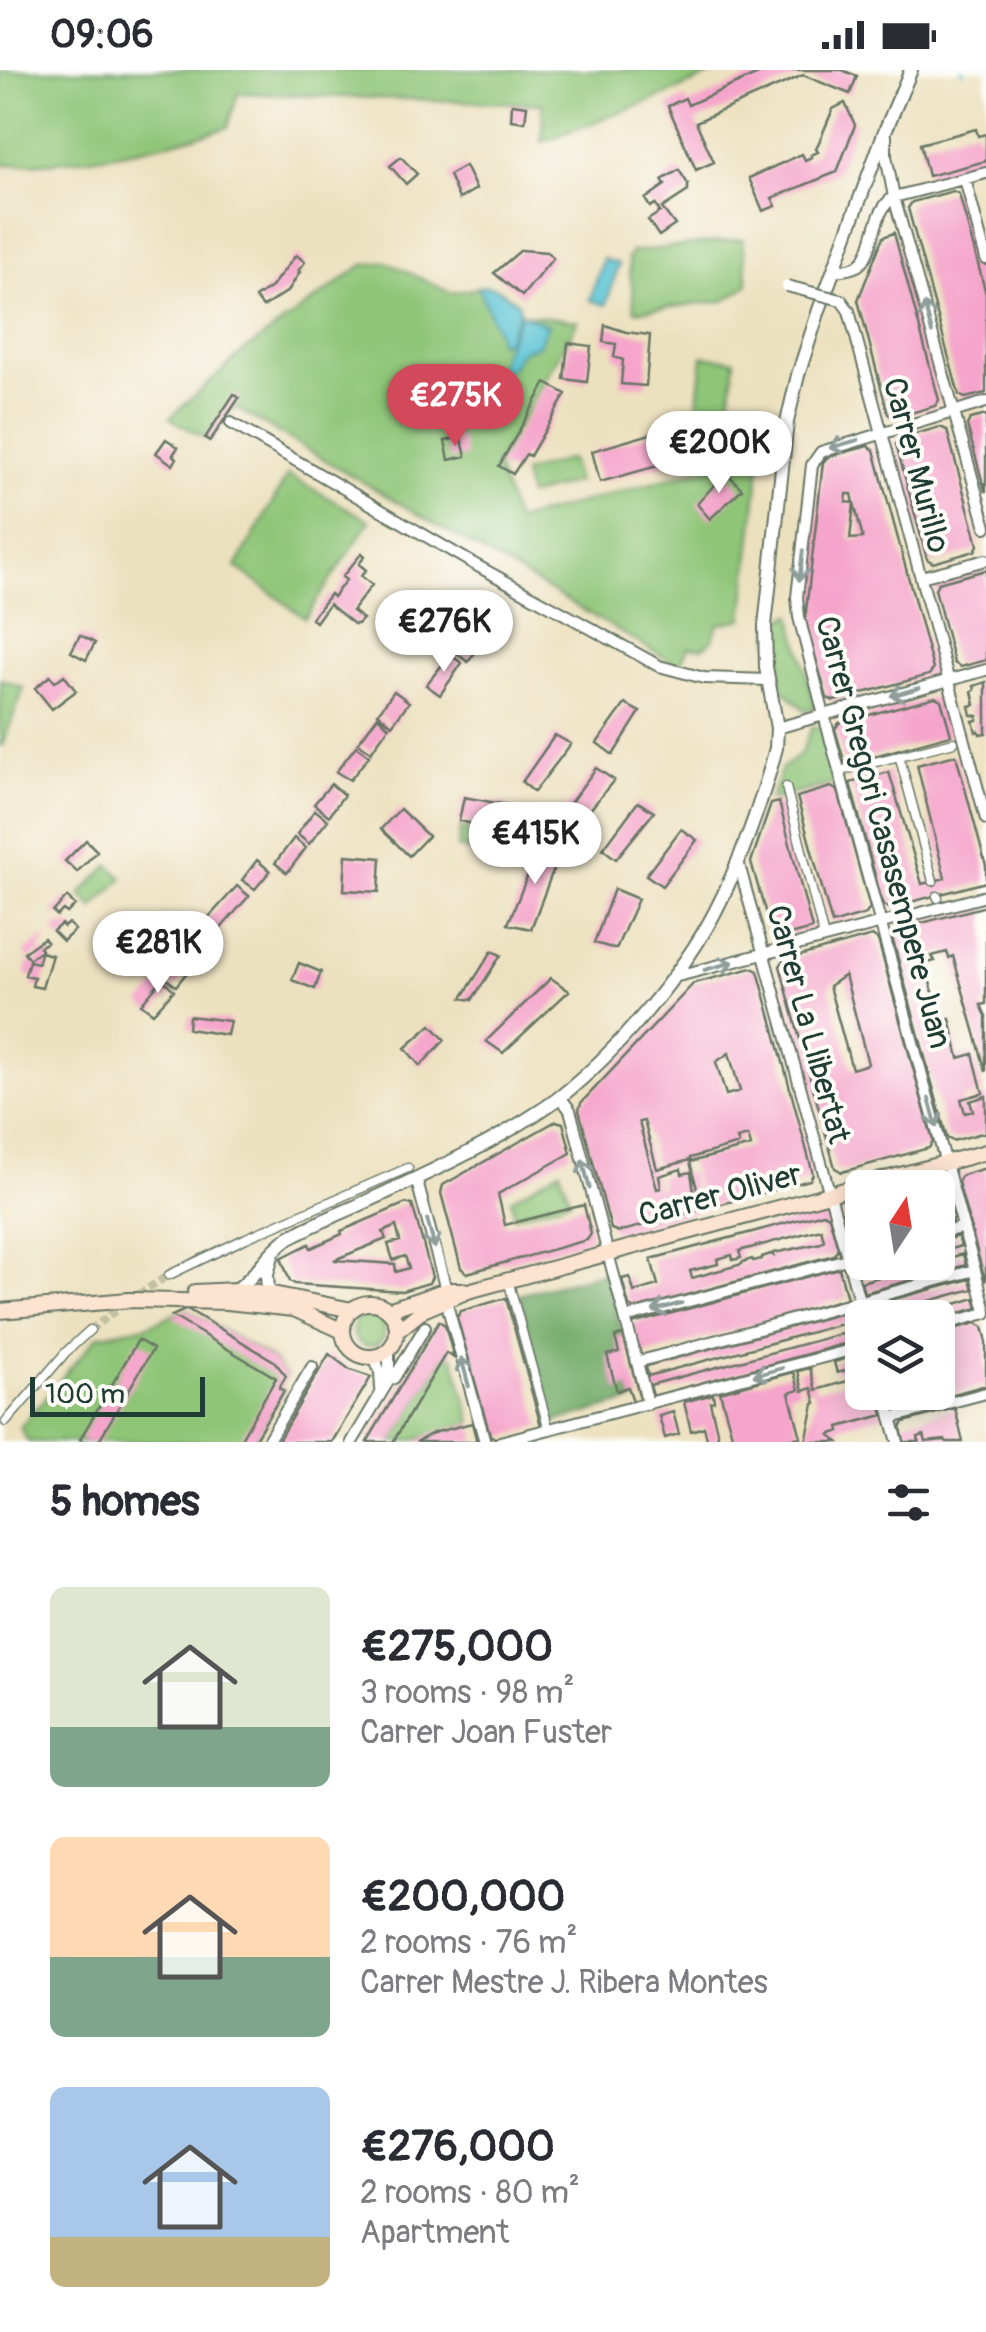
<!DOCTYPE html>
<meta charset="utf-8">
<style>
:root{--surface:#fff;--page:#f7f7f7;--text:#2b2b33;--muted:#7c7c81;--accent:#d1495b}
body{margin:0;font-family:Pangolin,sans-serif;background:var(--page);color:var(--text);height:100vh;display:flex;flex-direction:column;font-size:38px;white-space:nowrap}
*{box-sizing:border-box;margin:0}
p{font-size:32px;color:var(--muted)}
.icon{flex:none;width:55px;height:55px;fill:none;stroke:currentColor;stroke-width:2;stroke-linecap:round;stroke-linejoin:round}
.map{position:relative;height:1372px;overflow:hidden}
.sheet{display:flex;flex-direction:column;background:var(--surface);flex:1}
.sheet>*{flex:none}
.needle{width:65px;rotate:12deg}
.controls{position:absolute;left:845px;top:1100px;display:grid;gap:20px}
.controls a{display:grid;place-items:center;width:110px;height:110px;border-radius:15px;background:var(--surface);box-shadow:0 5px 25px #0003;font-size:50px}
.scale{position:absolute;left:30px;bottom:25px;width:175px;box-sizing:border-box;padding-left:10px;border:5px solid #1f3d34;border-top:0;font-size:28px;line-height:35px;white-space:nowrap;color:#1f3d34;-webkit-text-stroke:8px #fdfcf7;paint-order:stroke}
.price{position:absolute;translate:-50% -85px;padding:0 22px;border-radius:35px;background:#fff;color:#222;font-size:32px;line-height:65px;filter:drop-shadow(0 2px 5px #0008)}
.price::after{content:'';position:absolute;left:50%;top:60px;width:30px;height:22px;margin-left:-15px;background:inherit;clip-path:polygon(0 0,100% 0,50% 100%)}
.price.active{background:var(--accent);color:#fff}
ul{padding:0;list-style:none}
li{display:flex;align-items:center;gap:30px;height:250px;padding:0 50px}
li span{display:grid;place-items:center;flex:none;width:280px;height:200px;border-radius:15px;color:#555}
li>.icon{margin-inline-start:auto}
span .icon{width:120px;height:120px;fill:#fffc;stroke-width:1}
li b{font-size:42px}
h2{display:flex;justify-content:space-between;align-items:center;height:120px;padding:0 50px;font-size:42px}
.status{display:flex;justify-content:space-between;align-items:center;height:70px;padding:0 50px;background:var(--surface);direction:ltr}
.status svg{height:28px;fill:currentColor}
.map>svg:first-child{display:block}
.green{fill:#8ec577;stroke:#568156;stroke-width:2.5}
.forest{fill:#72aa68;stroke:#48744e;stroke-width:2.5}
.water{fill:#59c3d4;stroke:#3c8084;stroke-width:2.5}
.lines{fill:none;stroke-linecap:round;stroke-linejoin:round}
.stream{stroke:#59c3d4;stroke-width:4}
.building{fill:#f5a5cb;fill-rule:evenodd}
.pedestrian-tunnel{stroke:#c3c0a3;stroke-width:8;stroke-dasharray:8 4;stroke-linecap:butt}
.pedestrian-casing{stroke:#677665;stroke-width:11}
.minor-casing{stroke:#677665;stroke-width:14}
.tertiary-casing{stroke:#677665;stroke-width:16}
.secondary-casing{stroke:#677665;stroke-width:18}
.pedestrian{stroke:#fff;stroke-width:8}
.minor{stroke:#fff;stroke-width:10}
.tertiary{stroke:#fff;stroke-width:12}
.secondary{stroke:#fde4d1;stroke-width:14}
.minor-bridge-casing{stroke:#677665;stroke-width:14;stroke-linecap:butt}
.minor-bridge{stroke:#fff;stroke-width:10}
.oneway{stroke:#8f9e9a}
.labels{text-anchor:middle;stroke-width:8;stroke-linejoin:round;paint-order:stroke}
.street-label{font-size:32px;fill:#1f3d34;stroke:#fdfcf7}
</style>
<div class="status"><b>09:06</b><svg viewBox="0 0 49 12"><path d="M0 12V9h3v3zM5 12V6h3v6zM10 12V3h3v9zM15 12V0h3v12zM26 1h20v11H26zM47 4h2v5h-2z"/></svg></div>
<div class="map">
<svg width="986" height="1372" viewBox="0 0 986 1372">
<rect width="100%" height="100%" fill="#fdfcf7"/>
<filter id="ink" filterUnits="userSpaceOnUse"><feTurbulence type="fractalNoise" baseFrequency=".01" numOctaves="2"/><feDisplacementMap in="SourceGraphic" scale="20" xChannelSelector="R" yChannelSelector="G"/><feConvolveMatrix kernelMatrix="1 2 1 2 8 2 1 2 1" color-interpolation-filters="sRGB"/></filter>
<filter id="wash" filterUnits="userSpaceOnUse"><feTurbulence type="fractalNoise" baseFrequency=".0048" numOctaves="4" result="noise"/><feDisplacementMap in="SourceGraphic" scale="40" xChannelSelector="R" yChannelSelector="G"/><feGaussianBlur stdDeviation="2.25" result="paint"/><feColorMatrix in="noise" values="0 0 0 0 0 0 0 0 0 0 0 0 0 0 0 0 0 1.4 0 .05"/><feComposite in="paint" operator="in"/></filter>
<g filter="url(#wash)">
<rect width="100%" height="100%" fill="#ece1bf"/>
<path class="green" d="M0 0H722L664 26 542 72 543 34 238 23 228 57C155 79 77 94 1 95Z
M743 169 748 215 724 231 635 241 628 186 631 185V182Z
M387 192 451 223 486 216 497 218 518 233 521 244 578 251 496 395 516 451 724 393 761 385 743 549 718 554 713 569 703 578 688 577 679 596 234 337 210 371 170 348 243 282 363 195Z
M703 286 735 290 727 362 695 359Z
M570 389 577 412 528 426 523 403Z
M288 405 370 451 305 548 236 497Z
M788 545H792L815 638 805 640 781 618 779 584C766 577 772 560 772 548L786 549Z
M0 609 24 618 2 676 0 675Z
M812 657H822L837 713 770 730 782 698 801 684Z
M461 758 508 768 504 788 457 778Z
M109 795 123 808 93 838 80 824Z
M560 1100 570 1130 514 1146 511 1129Z
M187 1239 274 1291 286 1306 279 1317 284 1321 253 1372H28L20 1357 98 1266 146 1256Z
M353 1260a16 16 0 1 1 32 0a16 16 0 1 1-32 0Z
M446 1283 454 1288 472 1353C446 1360 420 1372 393 1372Z"/>
<path class="forest" d="M601 1203 606 1206 623 1265 615 1267 619 1282 608 1285 617 1320 628 1317 633 1331 554 1352 519 1225Z"/>
<path class="water" d="M603 189 619 194 606 235 590 230Z
M486 216 497 218 518 233 520 241 506 271 498 272 497 261 478 217Z
M521 244 548 255 538 276 524 280 518 285 513 296 497 305 504 280Z"/>
<g class="lines">
<path class="stream" d="M962 0 963 2"/>
</g>
<g id="blocks">
<path class="building" d="M767 0H842L857 6 850 24 803 5 696 52 714 92 696 100 668 36 685 28 688 35Z
M845 33 855 55 837 102 772 128 776 136 763 141 749 108 802 84 805 90 812 87 811 85 818 82 816 79 833 39Z
M512 34 527 36 525 52 511 50Z
M976 59 978 66 986 64V91L928 106 920 74Z
M401 87 417 104 406 114 390 96Z
M465 96 476 119 459 129 449 105Z
M679 100 688 114V121L662 138 675 155 659 166 648 150 660 142 655 134 650 137 645 129 665 115 662 110Z
M953 121 959 124 986 224V323L965 328 959 325 908 138 912 132Z
M894 163 939 330 935 336 894 348 888 344 858 230 883 167Z
M521 180 547 182 553 188 522 226 494 203Z
M296 185 305 192 298 201 300 202 288 221 263 237 255 228 271 217Z
M605 255 626 262 650 265 646 316 621 314 623 290 614 287 616 274 603 272Z
M568 273 591 276 587 312 564 309Z
M546 313 566 324 530 386 526 384 513 404 499 396Z
M234 324 239 328 210 371 205 368Z
M986 345V421H985L967 355 970 349Z
M940 357 947 360 978 475 975 481 933 493 927 489 896 374 900 368Z
M664 360 746 368 748 371 743 387 738 390 693 386 600 412 592 381Z
M461 367 466 386 449 390 445 371Z
M166 369 178 377 173 385 177 388 173 395 156 383Z
M868 376 874 380 933 599 929 605 834 631 827 628 805 550 823 392 828 387ZM847 424H852L854 433 863 468 850 469 854 433 846 432Z
M726 402 742 419 710 449 697 434Z
M362 483 365 486 359 494 366 500 361 506 372 515 352 541 363 549 358 554H354L329 534 316 552 311 549 330 524 333 527 346 510 342 507Z
M986 500V590L961 597 954 593 935 519 938 513Z
M472 555 487 566 468 592 453 581Z
M80 565 95 573 86 590 71 582Z
M450 585 462 593 440 625 426 615Z
M64 605 76 621 52 639 35 618 50 606 55 612Z
M986 612V663L980 664 979 661 976 662 973 651 977 650 978 646 971 645 969 636 975 635 972 621 975 620 974 616Z
M394 621 409 632 392 655 378 643Z
M935 627 941 630 951 665 845 694 835 659 839 653Z
M625 634 640 642 613 685 597 673Z
M378 646 389 657 371 682 358 673Z
M555 665 571 674 534 722 522 712Z
M356 676 369 686 350 710 336 702Z
M956 685 986 796V812L889 838 883 835 850 713 889 702 922 814 945 808 917 695Z
M596 698 614 710 577 756 562 744Z
M331 714 344 725 329 746 314 734Z
M831 717 838 721 870 838 866 844 832 854 797 727Z
M464 727 507 735 503 760 459 751Z
M638 732 654 742 616 789 603 779Z
M779 732 812 859 778 868 772 865 751 792 771 734Z
M400 739 428 766 409 786 381 759Z
M315 740 328 750 309 774 297 764Z
M681 759 697 770 662 816 646 805Z
M294 768 306 778 287 803 275 793Z
M86 770 97 781 77 802 65 791Z
M541 772 561 779 531 859 508 854Z
M346 785 381 788 379 822 344 820Z
M257 790 270 801 255 819 242 810Z
M237 816 249 826 195 888 182 877Z
M614 819 638 829 616 879 594 873Z
M67 827 75 835 67 843 63 840 57 846 53 842Z
M986 836V934L981 935 986 946V1002L953 886 949 888 947 882 932 886 935 891 924 894 934 925 923 928 931 954 950 949 959 988 973 984 983 1023 961 1029 965 1043 973 1041 970 1031 986 1026V1062L953 1071 947 1068 892 867 895 860Z
M68 853 75 860 63 871 53 861 61 854 64 857Z
M872 866 878 870 933 1071 929 1078 842 1102 835 1098 780 896 784 890ZM845 905 868 994 852 999 829 916Z
M44 868 47 872 39 877 41 880 29 889 24 882Z
M492 881 501 885 472 930 462 928Z
M40 882 52 885 42 918 32 916 34 907 25 905 29 891 38 893Z
M184 882 196 891 176 916 164 907Z
M299 893 321 902 315 919 292 910Z
M752 898 758 901 773 955 813 1104 810 1110 619 1162 611 1159 579 1040 581 1033 694 913ZM729 983 740 1021 726 1025 716 992ZM644 1051 657 1099 690 1090V1088L739 1074 737 1069 748 1066 751 1076 690 1092 698 1122 694 1123 691 1102 682 1104 681 1099 659 1106 661 1118 657 1119 639 1052Z
M551 908 569 921 503 983 486 971Z
M162 909 174 920 153 943 141 934Z
M189 946 230 951 227 965 188 959Z
M431 955 445 970 420 996 405 978Z
M556 1051 563 1053 571 1083 498 1124 505 1155 584 1135 591 1164 587 1170 467 1203 461 1198 441 1123 443 1115Z
M986 1098V1210H985L958 1112 962 1105Z
M945 1116 954 1147 950 1154 938 1157V1118Z
M406 1133 412 1135 416 1148 432 1207 429 1213 402 1221 295 1214 290 1211 281 1188 309 1174 311 1178 342 1164 341 1161ZM396 1156 400 1171 388 1174 393 1190 405 1186 409 1198 396 1202 395 1194 334 1190 386 1169 383 1162Z
M862 1133V1178L857 1179 851 1176 843 1143 846 1137Z
M823 1143 829 1146 838 1178 834 1185 635 1239 629 1236 622 1209 630 1207 634 1222 658 1215 651 1189ZM821 1159 824 1170 821 1173 774 1183V1186L771 1184 762 1187V1189L753 1191 752 1189 743 1192 742 1194 692 1208 690 1201 718 1194 717 1189 732 1185 733 1190 741 1188 739 1181Z
M958 1166 961 1176 938 1183V1172Z
M963 1184 966 1195 864 1223 861 1212Z
M862 1192H897V1194L859 1204 856 1193Z
M839 1198 847 1228 641 1286 632 1254Z
M970 1209 973 1219 871 1247 868 1236Z
M506 1228 541 1356 496 1369 490 1365 457 1247 461 1241Z
M975 1228 978 1238 938 1249 910 1248Z
M187 1239 274 1291 286 1306 279 1318 284 1321 253 1372H239L276 1308 172 1246Z
M854 1240 857 1250 648 1306 646 1296Z
M439 1251 445 1255 454 1288 446 1283 393 1372H367Z
M976 1253 983 1257 986 1268V1315L901 1339 894 1335 891 1322H938V1312L948 1310 945 1294 942 1295 940 1287 938 1286V1263Z
M859 1259 862 1269 653 1326 650 1315Z
M623 1265 640 1329 633 1331 628 1317 617 1321 607 1285 619 1282 615 1267Z
M138 1270 153 1279 98 1372H85L80 1369Z
M329 1284 350 1300 371 1307 332 1372H277Z
M858 1285 859 1291 853 1293 854 1298 837 1303 834 1292Z
M810 1298 816 1320 862 1307V1322H877L883 1345 839 1357 840 1361 830 1365 838 1372H806L814 1334 816 1333 812 1318 803 1321 798 1301Z
M794 1302 799 1320 789 1323 801 1367 771 1372H734L720 1322Z
M713 1324 714 1331 710 1332 718 1365 714 1372H708L704 1357 691 1361 684 1332Z
M955 1338 963 1372H947L945 1370 926 1372 924 1365 918 1367 919 1372H904L901 1358 904 1352Z
M673 1342 679 1364 665 1368 659 1346Z
M472 1353 476 1368 475 1372H416L433 1363Z"/>
</g>
</g>
<g filter="url(#ink)">
<use href="#blocks" fill-opacity="0" stroke="#677665" stroke-width="2.5"/>
<g class="lines">
<path class="pedestrian-tunnel" d="M90 1260 129 1230 169 1205"/>
<defs>
<path id="pedestrian" d="M899 685 933 811
M840 701 954 672
M786 717 824 868
M937 826 938 828
M169 1205 246 1168 408 1098
M508 1210 549 1360
M6 1352 66 1282 90 1260"/>
<path id="minor" d="M886 66V86L894 127 986 457
M965 109 986 189
M833 201C841 200 850 200 857 196 876 185 871 141 894 127L986 103
M841 230 849 241 986 749
M986 332 821 382 812 395 797 527 799 547 824 645 986 1241
M231 353 474 494 659 596 704 608 769 610
M921 507 986 490
M777 658 986 600
M738 791 864 1248
M674 907 986 826
M560 1027 570 1040 648 1334
M416 1108 446 1220
M938 1164 963 1157
M446 1231 485 1372
M625 1248 862 1185
M938 1256 986 1243
M374 1286 380 1302 381 1319
M637 1292 975 1200
M389 1310 394 1308 425 1257
M884 1322 898 1372
M891 1348 986 1323
M267 1372 312 1297
M352 1372 389 1310V1279
M500 1372 862 1277"/>
<path id="tertiary" d="M236 1220C257 1206 268 1181 290 1167 312 1155 336 1145 359 1135 403 1115 446 1095 489 1072 513 1058 538 1044 560 1027 616 983 682 905 715 842 739 796 763 728 776 678L777 658 766 597 765 556 787 352 798 305 819 240 885 61 911 0
M268 1223 267 1204 272 1186"/>
<path id="secondary" d="M195 1222 236 1220 268 1223 352 1240
M343 1260a27 27 0 1 1 54 0a27 27 0 1 1-54 0Z
M388 1240 446 1220H463
M0 1241 129 1230 227 1232 294 1239 343 1261
M397 1261 423 1240 468 1221 986 1082"/>
</defs>
<use href="#pedestrian" class="pedestrian-casing"/>
<use href="#minor" class="minor-casing"/>
<use href="#tertiary" class="tertiary-casing"/>
<use href="#secondary" class="secondary-casing"/>
<use href="#pedestrian" class="pedestrian"/>
<use href="#minor" class="minor"/>
<use href="#tertiary" class="tertiary"/>
<use href="#secondary" class="secondary"/>
<defs>
<path id="minor-bridge" d="M787 216 841 230"/>
</defs>
<use href="#minor-bridge" class="minor-bridge-casing"/>
<use href="#minor-bridge" class="minor-bridge"/>
</g>
<defs><path id="oneway-shaft" d="M-6 0H5M1.5-3L5.5 0L1.5 3" fill="none" stroke-width="1.6" stroke-linecap="round" stroke-linejoin="round" transform="scale(2.5)"/></defs>
<g class="oneway">
<use href="#oneway-shaft" transform="translate(928 248) rotate(-105)"/>
<use href="#oneway-shaft" transform="translate(844 374) rotate(164)"/>
<use href="#oneway-shaft" transform="translate(801 496) rotate(97)"/>
<use href="#oneway-shaft" transform="translate(905 622) rotate(164)"/>
<use href="#oneway-shaft" transform="translate(719 896) rotate(-15)"/>
<use href="#oneway-shaft" transform="translate(933 1043) rotate(75)"/>
<use href="#oneway-shaft" transform="translate(586 1104) rotate(-104)"/>
<use href="#oneway-shaft" transform="translate(431 1164) rotate(75)"/>
<use href="#oneway-shaft" transform="translate(667 1237) rotate(165)"/>
<use href="#oneway-shaft" transform="translate(465 1302) rotate(-105)"/>
<use href="#oneway-shaft" transform="translate(768 1302) rotate(165)"/>
</g>
</g>
<g class="labels">
<g class="street-label">
<text transform="translate(917 395) rotate(75)" y="11">Carrer Murillo</text>
<text transform="translate(884 762) rotate(75)" y="11">Carrer Gregori Casasempere Juan</text>
<text transform="translate(809 954) rotate(75)" y="11">Carrer La Llibertat</text>
<text transform="translate(720 1124) rotate(-15)" y="11">Carrer Oliver</text>
</g>
</g>
</svg>
<div class="controls">
<a><svg class="needle" viewBox="-14 -14 28 28"><path d="M0-13l5 13h-10z" fill="#e53935"/><path d="M0 13l5-13h-10z" fill="#7c7c81"/></svg></a>
<a><svg class="icon" aria-label="layers" viewBox="0 0 24 24"><path d="M12 4l9 5-9 5-9-5zM3 14l9 5 9-5"/></svg></a>
</div>
<div class="scale">100 m</div>
<b class="price active" style="left:455px;top:379px">€275K</b>
<b class="price" style="left:719px;top:426px">€200K</b>
<b class="price" style="left:444px;top:605px">€276K</b>
<b class="price" style="left:535px;top:817px">€415K</b>
<b class="price" style="left:158px;top:926px">€281K</b>
</div>
<section class="sheet">
<h2>5 homes<svg class="icon" aria-label="filters" viewBox="0 0 24 24"><path d="M4 7h16M4 17h16"/><circle cx="9" cy="7" r="2"/><circle cx="15" cy="17" r="2"/></svg></h2>
<ul>
<li><span style="background:linear-gradient(#dfe7d0 70%,#7fa58c 0)"><svg class="icon" aria-label="home" viewBox="0 0 24 24"><path d="M3 11l9-7 9 7M6 9v11h12V9"/></svg></span><div><b>€275,000</b><p>3 rooms · 98 m²</p><p>Carrer Joan Fuster</p></div></li>
<li><span style="background:linear-gradient(#ffd9b3 60%,#7fa58c 0)"><svg class="icon" aria-label="home" viewBox="0 0 24 24"><path d="M3 11l9-7 9 7M6 9v11h12V9"/></svg></span><div><b>€200,000</b><p>2 rooms · 76 m²</p><p>Carrer Mestre J. Ribera Montes</p></div></li>
<li><span style="background:linear-gradient(#a9c7e8 75%,#c2b280 0)"><svg class="icon" aria-label="home" viewBox="0 0 24 24"><path d="M3 11l9-7 9 7M6 9v11h12V9"/></svg></span><div><b>€276,000</b><p>2 rooms · 80 m²</p><p>Apartment</p></div></li>
</ul>
</section>
